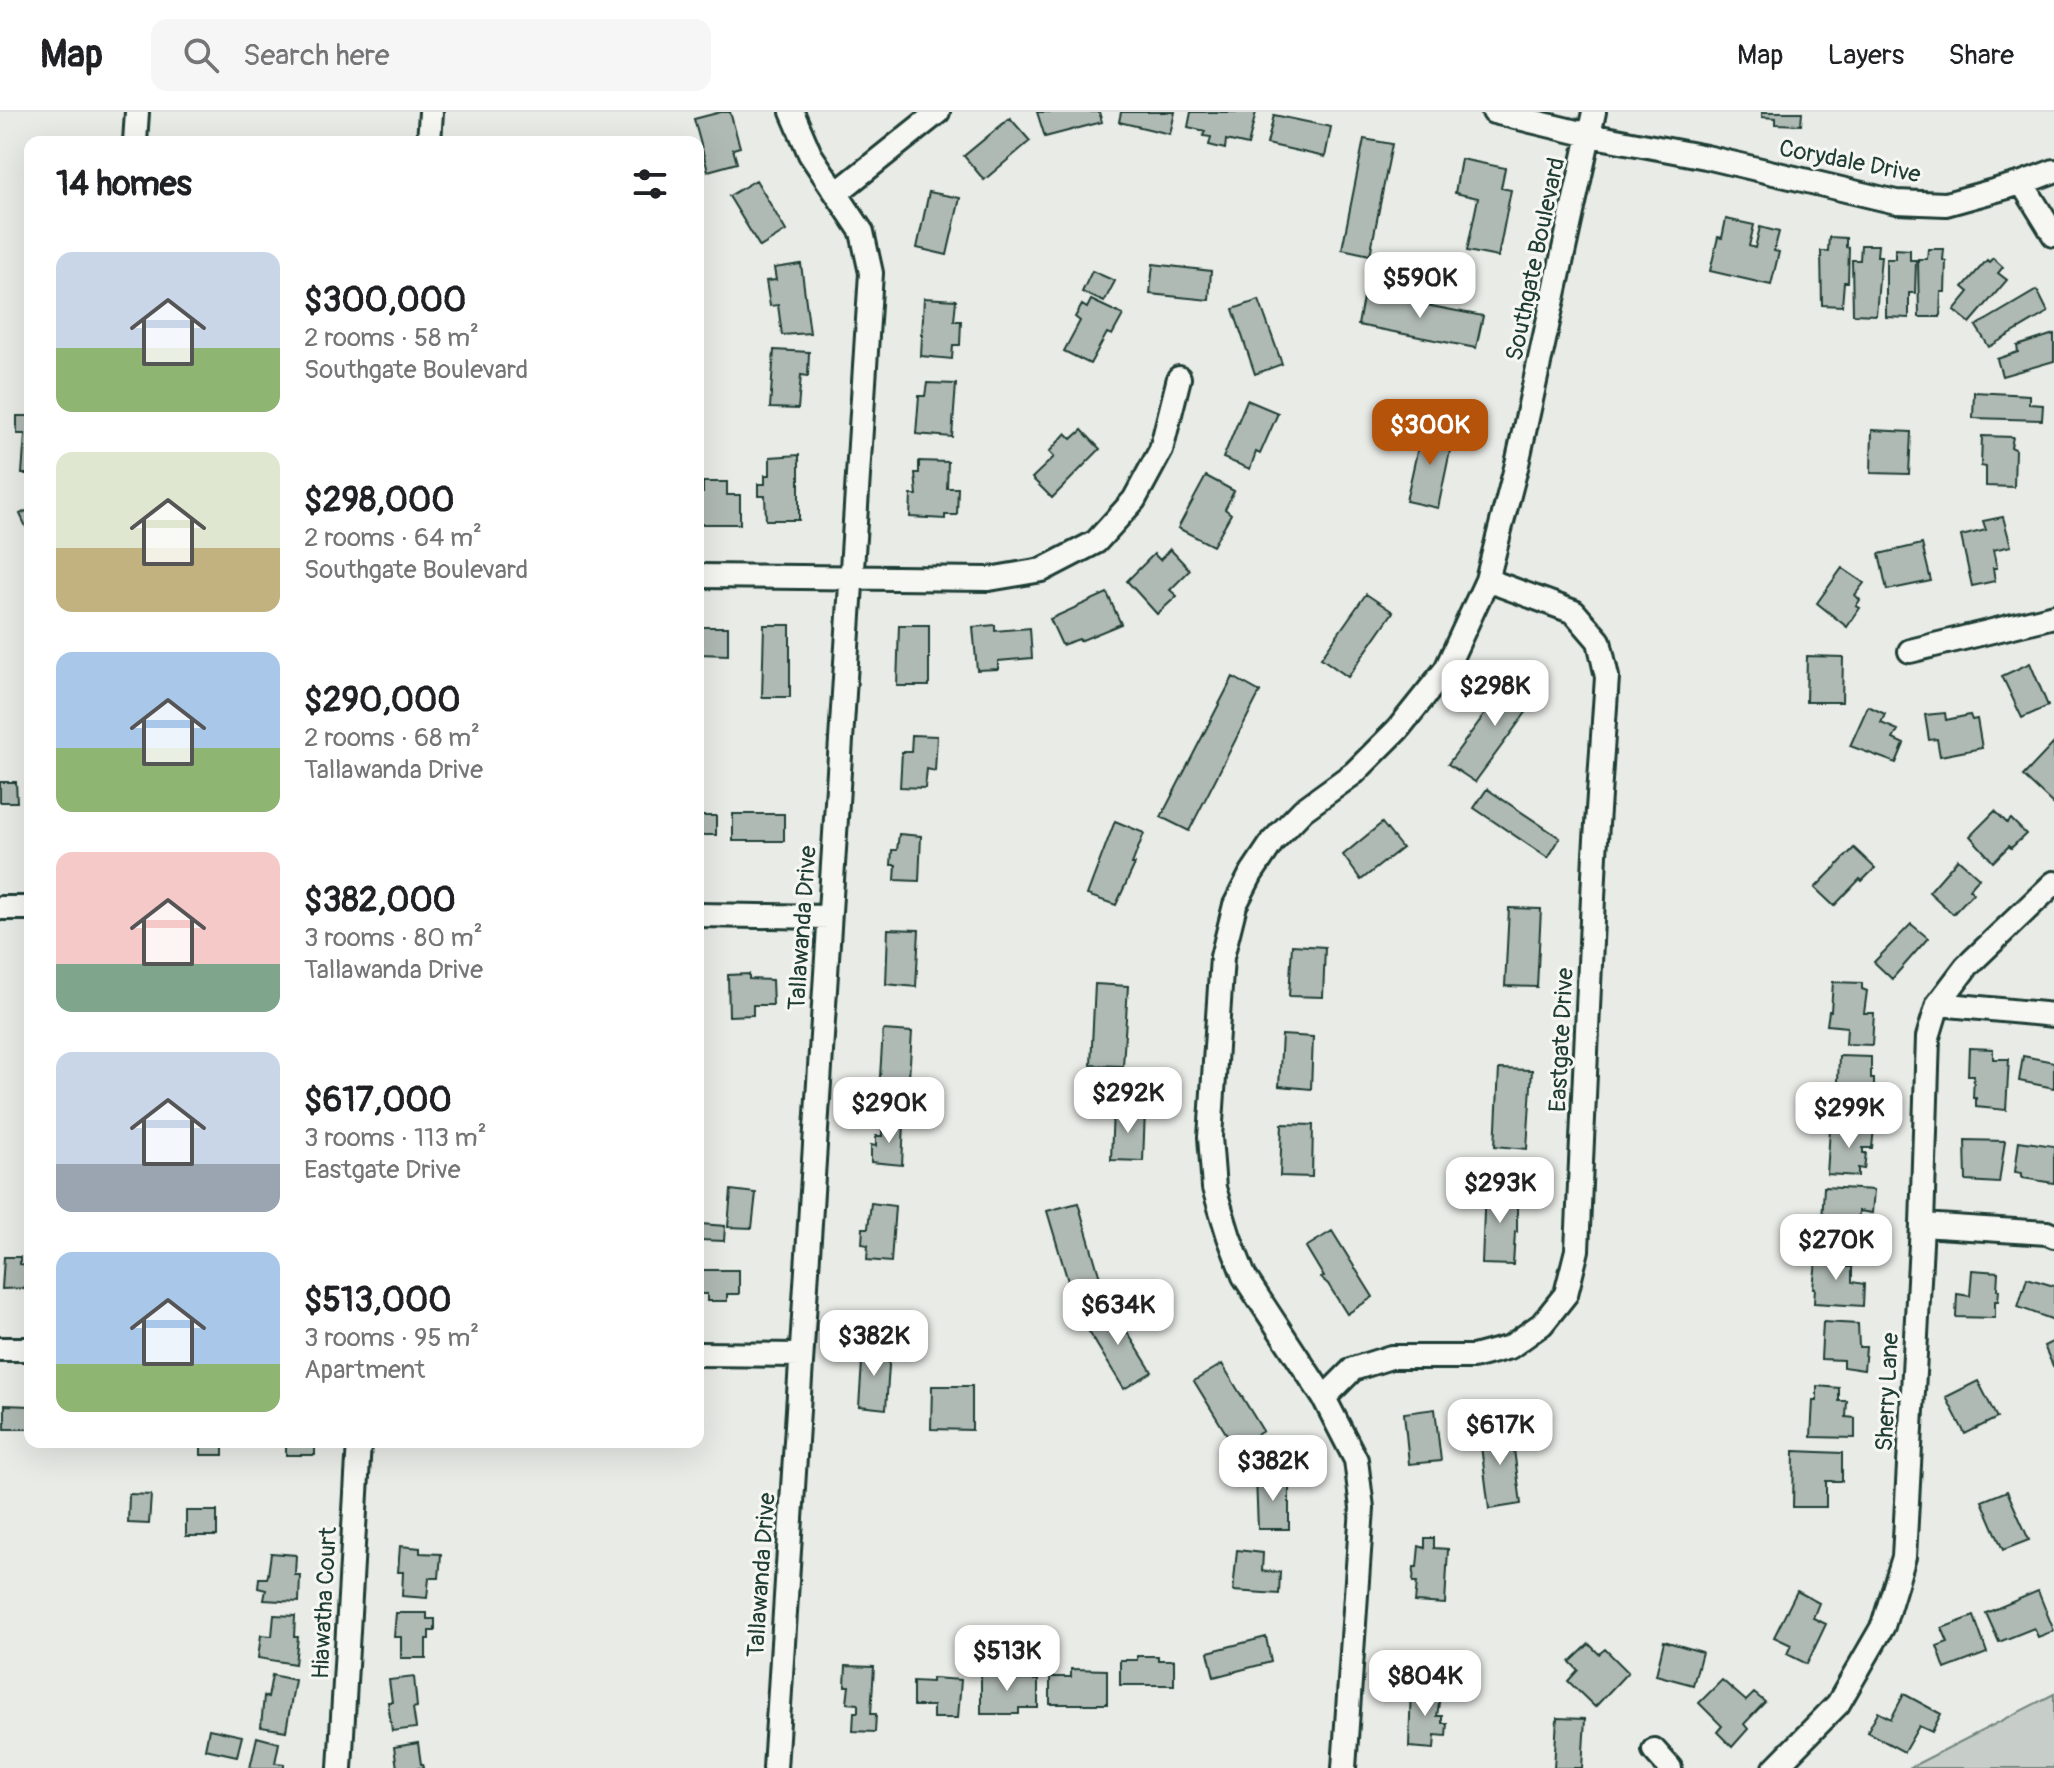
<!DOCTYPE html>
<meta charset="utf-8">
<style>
:root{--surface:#fff;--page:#f6f6f6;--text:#202124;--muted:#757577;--line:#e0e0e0;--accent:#b45309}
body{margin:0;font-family:Pangolin,sans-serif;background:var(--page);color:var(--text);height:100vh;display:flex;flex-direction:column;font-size:30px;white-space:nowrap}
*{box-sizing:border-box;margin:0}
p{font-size:26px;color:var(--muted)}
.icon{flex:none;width:44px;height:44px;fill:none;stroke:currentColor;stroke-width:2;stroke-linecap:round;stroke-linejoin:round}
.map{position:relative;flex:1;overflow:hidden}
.side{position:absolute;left:24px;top:24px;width:680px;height:1312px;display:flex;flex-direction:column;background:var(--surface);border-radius:16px;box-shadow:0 8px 32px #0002}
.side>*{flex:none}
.price{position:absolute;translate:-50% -68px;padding:0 18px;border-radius:16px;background:#fff;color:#222;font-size:26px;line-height:52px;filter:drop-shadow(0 2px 4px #0008)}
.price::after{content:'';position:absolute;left:50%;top:48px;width:24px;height:18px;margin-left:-12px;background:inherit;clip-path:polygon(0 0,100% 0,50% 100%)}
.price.current{background:var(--accent);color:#fff}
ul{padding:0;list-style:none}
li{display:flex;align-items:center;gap:24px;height:200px;padding:0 32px}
li span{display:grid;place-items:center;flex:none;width:224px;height:160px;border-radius:16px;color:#555}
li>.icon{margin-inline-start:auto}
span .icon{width:96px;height:96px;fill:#fffc;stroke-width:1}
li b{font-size:34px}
h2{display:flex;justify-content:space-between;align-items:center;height:96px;padding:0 32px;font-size:34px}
header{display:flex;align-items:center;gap:48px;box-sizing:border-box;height:112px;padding:0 40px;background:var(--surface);border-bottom:2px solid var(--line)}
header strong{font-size:38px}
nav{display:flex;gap:44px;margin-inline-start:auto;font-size:28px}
.search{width:560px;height:72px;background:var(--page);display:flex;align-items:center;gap:20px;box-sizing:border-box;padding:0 28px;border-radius:16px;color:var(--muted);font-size:30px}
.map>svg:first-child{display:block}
.green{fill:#c7cec9;stroke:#73867e;stroke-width:2}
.building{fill:#b0bab5;stroke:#1f3d34;stroke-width:2}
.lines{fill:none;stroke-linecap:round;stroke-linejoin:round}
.minor-casing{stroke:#1f3d34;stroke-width:28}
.minor{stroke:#f6f6f2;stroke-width:22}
.labels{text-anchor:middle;stroke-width:6;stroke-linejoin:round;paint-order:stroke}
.street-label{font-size:24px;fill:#1f3d34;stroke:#f6f6f2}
</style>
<header>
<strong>Map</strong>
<div class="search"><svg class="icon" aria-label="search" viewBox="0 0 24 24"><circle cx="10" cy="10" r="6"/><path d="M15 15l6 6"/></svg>Search here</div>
<nav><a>Map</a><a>Layers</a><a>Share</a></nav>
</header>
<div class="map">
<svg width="2054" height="1656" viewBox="0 0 2054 1656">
<rect width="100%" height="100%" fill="#e9ebe7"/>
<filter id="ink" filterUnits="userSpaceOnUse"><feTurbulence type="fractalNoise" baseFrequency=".0125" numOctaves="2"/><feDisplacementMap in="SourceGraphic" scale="16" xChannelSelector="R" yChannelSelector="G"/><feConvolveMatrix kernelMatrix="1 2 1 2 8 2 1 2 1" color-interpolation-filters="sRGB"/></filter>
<g filter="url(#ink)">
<path class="green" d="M2054 1582V1656H1909Z"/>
<path class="building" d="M721 0H730L740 35 733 37 737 51 708 59 694 7Z
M1037 0H1099L1102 10 1045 25Z
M1121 0H1175L1170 22 1119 10Z
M1191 0H1256L1248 33 1226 28 1225 37 1209 33 1211 25 1203 24 1205 19 1188 15Z
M1762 0H1802L1801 13 1776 12V6L1762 5Z
M1274 3 1331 15 1325 45 1267 32Z
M1010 6 1030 29 984 68 964 44Z
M1364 27 1392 32 1370 143 1342 137Z
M1461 47 1505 56 1501 76 1511 78 1498 145 1467 139 1478 86 1455 81Z
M756 68 786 119 760 135 729 84Z
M929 80 960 86 947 143 917 136Z
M1726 107 1754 113 1749 134 1755 136 1760 115 1779 120 1774 139 1779 140 1771 173 1710 159 1718 125 1722 126Z
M1829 125 1846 126V135L1849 136 1848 170H1844L1842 194 1822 193 1821 139H1828Z
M1861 133H1878L1877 144H1881L1876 203 1853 202 1852 148H1860Z
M1895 137 1910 138V148H1916L1915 181H1909V206L1886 205V147H1895Z
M1928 137H1944L1943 148 1946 149 1945 180H1941L1940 205H1919L1918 147H1927Z
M1993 146 2003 155 1998 161 2007 168 1970 211 1954 198 1969 180 1963 175 1987 148 1989 150Z
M801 152 810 221 782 223 778 193 770 194 766 169 776 168 774 156Z
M1153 152 1211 159 1209 188 1150 182Z
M1092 159 1115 169 1104 190 1082 180Z
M2037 178 2048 200 1989 235 1976 214Z
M1364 181 1483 204 1476 236 1358 213Z
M924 186 956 188 954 209H961L960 233H953L952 247 921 244Z
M1091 188 1123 203 1112 223 1107 221 1090 252 1064 239 1080 209 1075 205 1082 193 1087 196Z
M1259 188 1282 252 1255 262 1233 197Z
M2054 222V249L2002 264 1997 247 2018 240 2017 234Z
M774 238 809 240 808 264 801 263 798 297 770 296Z
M927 271 956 272 952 325 916 322 919 284H925Z
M1974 280 2029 283V292L2043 293 2042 308 1973 306Z
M1247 288 1278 301 1260 342 1256 340 1250 357 1223 346Z
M17 304H30V362H22L25 322H17Z
M1423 313 1454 320 1438 396 1406 389Z
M1082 318 1100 337 1052 386 1032 366 1054 345 1049 340 1066 321 1072 327Z
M1872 318 1911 320 1909 362 1871 361Z
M1982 324 2013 325 2011 335 2015 337 2014 375 1986 374V355L1981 354Z
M799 343V408H766L765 384H758V372H765V363H770V345Z
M919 349 948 350 947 376H958L957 403H945V407L910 405 911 383H917L915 361H919Z
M1206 364 1234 379 1225 397 1231 402 1213 434 1178 416Z
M703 370H727V383H740V412H700L698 409V381H703Z
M30 397V413L26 415 20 402Z
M2003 405 2011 434 1993 438 1997 456H1993L1995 469 1972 474 1961 424 1986 418 1983 409Z
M1922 432 1931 469 1887 478 1879 442Z
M1170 437 1190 458 1170 478 1177 484 1157 502 1127 469 1154 442 1160 448Z
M1842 456 1864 471 1855 483 1860 488 1856 494 1860 496 1847 515 1817 491Z
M1107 481 1121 512 1080 529 1079 527 1062 533 1050 507Z
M1366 482 1393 500 1348 565 1321 546Z
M764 513H790V585H762Z
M899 513H929V574H897Z
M995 513V519L1030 516 1032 546 998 549V557L977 558 973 515Z
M698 515H728V543L698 542Z
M1807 544 1843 545 1842 590H1806Z
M2030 551 2048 594 2022 606 2002 564Z
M1515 561 1541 580 1475 670 1448 652Z
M1233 565 1260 580 1189 719 1161 705Z
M1868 594 1885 602 1881 611 1898 618 1893 627 1904 632 1896 651 1850 634Z
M1945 601 1946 608 1970 603 1972 608 1977 607 1982 636 1940 644 1937 627 1929 628 1925 603Z
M912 623 937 624 935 659 927 657 925 676 900 675 902 640H911Z
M2054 631V693L2023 664Z
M0 670H16L17 690H0Z
M1487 677 1560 726 1548 746 1474 696Z
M1995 699 2007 711 2011 707 2026 722 2011 736 2009 734 1993 750 1970 724Z
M733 702H784V729H733Z
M698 704H716V723H698Z
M1115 709 1144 721 1132 752H1135L1116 793 1087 783Z
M1382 711 1402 736 1361 768 1343 743Z
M899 722 921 724 919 769 895 768 896 753H891L892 738H897Z
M1854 736 1875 756 1862 769 1860 767 1834 794 1815 776Z
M1958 747 1979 766 1969 777 1973 781 1953 802 1929 780Z
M1509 796 1541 797 1537 875 1505 874Z
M1911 812 1928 826 1892 867 1874 850Z
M888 817 919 818 916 875 886 872Z
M1292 833 1325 835 1323 885 1289 884Z
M749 862V867L772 868 773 893H753V903L729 904 728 863Z
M1833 870 1862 871V877L1867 879 1864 901H1874L1872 933 1846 932 1847 915 1827 913 1829 899H1831Z
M1095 872 1128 874 1123 954 1091 953Z
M22 879H30V910H22Z
M883 918 912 920 908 982 879 980Z
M1282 923 1313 925 1311 977 1279 974Z
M1969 936 1993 937V947H2009L2006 998 1976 995V986H1973L1974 963H1968Z
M1839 944 1871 945V967H1874V975H1881L1880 1000 1837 995Z
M2023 944 2054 950V976L2019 969Z
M1499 957 1532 958 1527 1037 1495 1034Z
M1113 996 1145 999 1143 1049 1111 1048Z
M882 1011H904L902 1053 871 1050V1033L876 1034V1024H882Z
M1282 1012 1313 1013 1312 1065 1280 1064Z
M1850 1013 1874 1015 1872 1036H1863V1041H1866L1864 1057 1858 1056V1064L1827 1062 1830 1017 1850 1019Z
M1965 1028 2005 1029 1999 1071 1966 1069Z
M2019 1029 2054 1034V1071L2022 1066V1061L2015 1060Z
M1485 1073 1517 1074V1120H1515L1513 1153 1482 1152Z
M1824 1075 1874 1078 1872 1101 1859 1099 1858 1118H1851V1129L1821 1127Z
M731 1078 756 1081 752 1116 728 1115Z
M871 1091 895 1094 891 1150 867 1148 868 1133 862 1132 863 1116H868Z
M1078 1091 1100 1166 1070 1176 1047 1099Z
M701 1112 725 1114 724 1129 700 1128Z
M1332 1119 1373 1185 1347 1202 1328 1172 1321 1166 1324 1165 1306 1135Z
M1817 1141 1848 1144V1155H1852V1170L1864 1172 1863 1194 1814 1191 1815 1176H1813Z
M4 1145H20V1152L30 1153V1176L2 1177Z
M698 1158H739V1182H727V1189H707V1182H698Z
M1972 1158 1998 1160 1997 1178H1999L1998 1189H1995V1206L1956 1205 1957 1182 1970 1184Z
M2027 1166 2054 1174V1208L2018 1195Z
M1111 1194 1152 1260 1124 1277 1083 1210Z
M1823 1210 1858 1212 1859 1235H1866L1864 1258 1843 1255V1248L1821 1247Z
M2054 1229V1256L2044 1234Z
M863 1236 890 1239 886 1297 859 1294Z
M1222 1252 1263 1319 1235 1336 1194 1269Z
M1978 1269 1997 1306 1965 1322 1946 1285Z
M932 1274H972V1318L931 1317Z
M1817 1274 1839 1276V1289H1847L1846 1305 1855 1306V1326L1811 1325 1813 1288H1817Z
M5 1293 30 1294V1317H5Z
M1435 1297 1441 1349 1409 1352 1404 1301Z
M1511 1314 1521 1392 1489 1397 1479 1318Z
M201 1330H223V1343H201Z
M267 1330H324V1333H315V1343H286V1333H267Z
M1794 1339 1842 1341V1369H1826V1395H1793Z
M1256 1366H1289V1417H1258Z
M2007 1379 2029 1428 2003 1438 1982 1389Z
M129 1382 151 1383 149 1412 128 1411Z
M186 1399H217V1424H186Z
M1425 1426H1434V1436L1448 1437 1445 1492 1415 1490 1417 1470H1413L1414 1455H1417L1419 1434 1425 1436Z
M400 1434 420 1436V1441L441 1442 439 1466H429L427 1486 402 1484 403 1460H398Z
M1237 1438 1263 1441 1262 1459 1280 1460 1279 1482 1233 1479Z
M271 1441 296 1443 295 1463H300L299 1490 264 1488 266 1478 258 1476 259 1466H267L268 1463Z
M1797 1479 1819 1491 1813 1506 1826 1512 1807 1552 1787 1542 1791 1533 1774 1525Z
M2038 1479 2054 1519 2038 1525 2034 1516 1999 1530 1986 1501Z
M396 1501H427V1507H435V1519H429V1527H426V1546H401V1525H394Z
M274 1503 295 1504 294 1525H298L295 1552 258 1546 261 1523 272 1524Z
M1974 1504 1987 1541 1945 1557 1937 1534 1948 1530 1942 1516Z
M1266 1525 1271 1550 1214 1565 1208 1540Z
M1664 1529 1702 1540 1693 1573 1656 1563Z
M1589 1532 1599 1542 1605 1537 1628 1560 1595 1595 1568 1569 1578 1558 1570 1550Z
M1137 1544H1158V1548H1174V1573H1120V1548H1137Z
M846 1554 874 1555 871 1602H876L875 1620 853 1619 854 1600H858V1592L847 1591 849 1574H845Z
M1001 1557H1019V1568H1038V1596H1019V1602H981V1561H1001Z
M1071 1557 1107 1558V1592H1050V1565H1071Z
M272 1563 295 1568 286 1619 261 1615 264 1584 268 1586Z
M414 1565 417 1595 413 1596 416 1616 392 1619 388 1590H392L389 1568Z
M932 1566 961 1568 958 1606H933V1594H913V1569L932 1570Z
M1722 1568 1746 1589 1754 1581 1765 1590 1744 1612 1748 1617 1732 1635 1717 1620 1722 1614 1699 1591Z
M1411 1574 1441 1577 1437 1604H1442V1611H1447L1446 1624 1435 1623 1434 1637 1409 1635Z
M1904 1582 1941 1602 1932 1620 1919 1614 1904 1640 1867 1620 1878 1600 1891 1607Z
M1557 1606 1585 1607 1582 1656H1554Z
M209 1617 242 1624 237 1644 205 1637Z
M257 1625 279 1631 275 1651 284 1652V1656H250Z
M418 1631 421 1652H423L424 1656H397L394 1635Z"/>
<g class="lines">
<defs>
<path id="minor" d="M1494 0 1589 23 1706 45 1896 90 1946 92 2022 71 2054 59
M135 30 137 0
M429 30 431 0
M2022 71 2054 123
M838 80 938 0
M698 464 989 467 1042 458 1096 430 1134 388 1161 338 1179 266
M1910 539 2054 504
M0 796H30
M698 803 829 805
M1938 892 2054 903
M1922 1113 2047 1121 2054 1124
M0 1237H30
M698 1242 801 1243
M1324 1286 1353 1257 1391 1245H1473L1510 1235 1542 1212 1566 1182 1577 1138 1595 742 1607 565 1599 529 1574 500 1487 468
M1654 1638 1670 1656
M340 1656 359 1330
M775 1656 871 161 862 120 810 42 792 0
M1344 1656 1362 1396 1356 1348 1324 1286 1244 1164 1229 1125 1214 1076 1210 1025 1222 845 1235 793 1251 762 1273 729 1303 698 1354 661 1398 617 1446 557 1487 468 1517 352 1594 0
M1775 1656 1838 1592 1883 1514 1904 1445 1922 1113 1928 925 1938 892 1966 855 2054 771"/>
</defs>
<use href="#minor" class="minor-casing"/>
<use href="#minor" class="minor"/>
</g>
</g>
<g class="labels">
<g class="street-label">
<text transform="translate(1850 49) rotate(11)" y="8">Corydale Drive</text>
<text transform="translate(1535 147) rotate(-78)" y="8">Southgate Boulevard</text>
<text transform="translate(802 816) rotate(-86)" y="8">Tallawanda Drive</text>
<text transform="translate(1561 928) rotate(-87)" y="8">Eastgate Drive</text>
<text transform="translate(1887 1280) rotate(-87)" y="8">Sherry Lane</text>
<text transform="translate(761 1463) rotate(-86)" y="8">Tallawanda Drive</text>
<text transform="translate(324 1491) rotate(-87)" y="8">Hiawatha Court</text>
</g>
</g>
</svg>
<b class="price" style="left:1420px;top:208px">$590K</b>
<b class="price current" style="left:1430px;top:355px">$300K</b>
<b class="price" style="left:1495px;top:616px">$298K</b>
<b class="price" style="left:1128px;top:1023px">$292K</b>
<b class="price" style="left:889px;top:1033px">$290K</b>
<b class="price" style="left:1849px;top:1038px">$299K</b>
<b class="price" style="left:1500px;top:1113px">$293K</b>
<b class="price" style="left:1836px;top:1170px">$270K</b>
<b class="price" style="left:1118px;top:1235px">$634K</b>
<b class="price" style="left:874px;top:1266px">$382K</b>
<b class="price" style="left:1500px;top:1355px">$617K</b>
<b class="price" style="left:1273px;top:1391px">$382K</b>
<b class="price" style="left:1007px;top:1581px">$513K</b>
<b class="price" style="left:1425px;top:1606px">$804K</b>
<section class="side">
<h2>14 homes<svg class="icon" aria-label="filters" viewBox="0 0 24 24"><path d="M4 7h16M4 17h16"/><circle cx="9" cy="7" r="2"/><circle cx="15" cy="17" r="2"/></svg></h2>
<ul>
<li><span style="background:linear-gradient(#c9d6e8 60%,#8fb573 0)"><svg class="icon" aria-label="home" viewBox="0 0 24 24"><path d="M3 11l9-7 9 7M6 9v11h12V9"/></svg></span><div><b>$300,000</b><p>2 rooms · 58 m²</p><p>Southgate Boulevard</p></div></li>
<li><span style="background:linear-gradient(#dfe7d0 60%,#c2b280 0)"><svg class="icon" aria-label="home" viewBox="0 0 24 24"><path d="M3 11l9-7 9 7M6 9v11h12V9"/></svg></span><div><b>$298,000</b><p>2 rooms · 64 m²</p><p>Southgate Boulevard</p></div></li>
<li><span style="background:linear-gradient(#a9c7e8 60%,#8fb573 0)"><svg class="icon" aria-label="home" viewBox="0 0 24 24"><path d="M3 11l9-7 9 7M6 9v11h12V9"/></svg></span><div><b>$290,000</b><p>2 rooms · 68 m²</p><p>Tallawanda Drive</p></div></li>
<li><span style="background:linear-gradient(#f6c9c9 70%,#7fa58c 0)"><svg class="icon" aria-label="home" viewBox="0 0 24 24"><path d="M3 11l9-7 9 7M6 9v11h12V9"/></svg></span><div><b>$382,000</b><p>3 rooms · 80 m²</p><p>Tallawanda Drive</p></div></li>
<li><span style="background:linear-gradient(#c9d6e8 70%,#9aa5b1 0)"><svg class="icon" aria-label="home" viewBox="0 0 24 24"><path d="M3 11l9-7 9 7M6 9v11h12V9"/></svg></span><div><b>$617,000</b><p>3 rooms · 113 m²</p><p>Eastgate Drive</p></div></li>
<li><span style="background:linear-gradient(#a9c7e8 70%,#8fb573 0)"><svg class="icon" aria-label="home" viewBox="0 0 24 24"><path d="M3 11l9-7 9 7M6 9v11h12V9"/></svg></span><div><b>$513,000</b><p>3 rooms · 95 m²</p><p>Apartment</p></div></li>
</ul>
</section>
</div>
